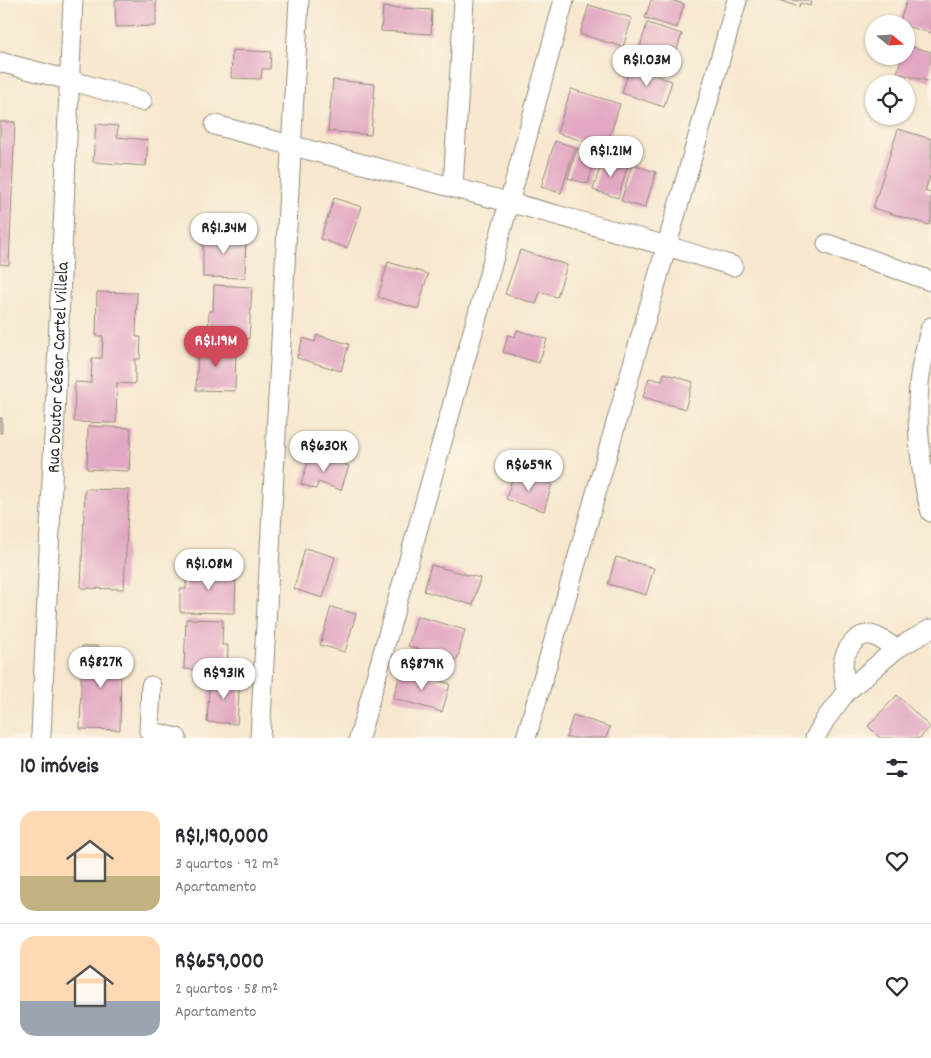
<!DOCTYPE html>
<html lang="pt">
<meta charset="utf-8">
<style>
:root{--surface:#fff;--page:#f2f2f3;--text:#2b2b33;--muted:#7c7c81;--line:#e1e1e2;--accent:#d1495b}
body{margin:0;font-family:Dekko,sans-serif;background:var(--page);color:var(--text);height:100vh;display:flex;flex-direction:column;font-size:19px;white-space:nowrap}
*{box-sizing:border-box;margin:0}
p{font-size:16px;color:var(--muted)}
.icon{flex:none;width:28px;height:28px;fill:none;stroke:currentColor;stroke-width:2;stroke-linecap:round;stroke-linejoin:round}
.map{position:relative;height:738px;overflow:hidden}
.details{display:flex;flex-direction:column;background:var(--surface);flex:1}
.details>*{flex:none}
.needle{width:32px;rotate:108deg}
.tools{position:absolute;left:865px;top:15px;display:grid;gap:10px}
.tools a{display:grid;place-items:center;width:50px;height:50px;border-radius:50%;background:var(--surface);box-shadow:0 1px 4px #0004;font-size:25px}
.price{position:absolute;translate:-50% -42px;padding:0 11px;border-radius:18px;background:#fff;color:#222;font-size:16px;line-height:32px;filter:drop-shadow(0 1px 2px #0008)}
.price::after{content:'';position:absolute;left:50%;top:30px;width:15px;height:11px;margin-left:-8px;background:inherit;clip-path:polygon(0 0,100% 0,50% 100%)}
.price.active{background:var(--accent);color:#fff}
ul{padding:0;list-style:none}
li{display:flex;align-items:center;gap:15px;height:125px;padding:0 20px}
li+li{border-top:1px solid var(--line)}
li span{display:grid;place-items:center;flex:none;width:140px;height:100px;border-radius:15px;color:#555}
li>.icon{margin-inline-start:auto}
span .icon{width:60px;height:60px;fill:#fffc;stroke-width:1}
li b{font-size:21px}
h2{display:flex;justify-content:space-between;align-items:center;height:60px;padding:0 20px;font-size:21px}
.map>svg:first-child{display:block}
.building{fill:#e2a8c3}
.lines{fill:none;stroke-linecap:round;stroke-linejoin:round}
.minor-casing{stroke:#91897c;stroke-width:21}
.minor{stroke:#fff;stroke-width:19}
.labels{text-anchor:middle;stroke-width:4.5;stroke-linejoin:round;paint-order:stroke}
.street-label{font-size:18px;fill:#2b2b2b;stroke:#fcf5e5}
</style>
<div class="map">
<svg width="931" height="738" viewBox="0 0 931 738">
<rect width="100%" height="100%" fill="#fcf5e5"/>
<filter id="ink" filterUnits="userSpaceOnUse"><feTurbulence type="fractalNoise" baseFrequency=".02" numOctaves="2"/><feDisplacementMap in="SourceGraphic" scale="10" xChannelSelector="R" yChannelSelector="G"/><feConvolveMatrix kernelMatrix="1 2 1 2 8 2 1 2 1" color-interpolation-filters="sRGB"/></filter>
<filter id="wash" filterUnits="userSpaceOnUse"><feTurbulence type="fractalNoise" baseFrequency=".0096" numOctaves="4" result="noise"/><feDisplacementMap in="SourceGraphic" scale="20" xChannelSelector="R" yChannelSelector="G"/><feGaussianBlur stdDeviation="1.12" result="paint"/><feColorMatrix in="noise" values="0 0 0 0 0 0 0 0 0 0 0 0 0 0 0 0 0 1.4 0 .05"/><feComposite in="paint" operator="in"/></filter>
<g filter="url(#wash)">
<rect width="100%" height="100%" fill="#f7e7ce"/>
<g id="blocks">
<path class="building" d="M115 0H156V26L116 27Z
M651 0H671L684 4 677 28 645 18Z
M778 0H811L810 6 800 3 799 7Z
M907 0H931V33L906 26V24L899 23Z
M589 5 632 18 623 47 580 34Z
M383 7 432 10 431 34 381 31Z
M647 23 682 34 674 58 640 47Z
M906 45 931 52V82L897 73 902 56H906Z
M232 50 271 52 270 69H262L261 79 231 78Z
M630 67 672 81 664 107 622 93Z
M333 80 375 84 371 135 328 131Z
M571 89 620 104 606 148 557 133Z
M0 122H15L9 265 0 264Z
M96 124 118 126 117 137 148 140 146 166 93 162Z
M898 129 931 139V173L925 191 931 193V219L929 225 873 208Z
M555 141 575 147 561 193 541 187Z
M577 148 596 154 588 184 568 178Z
M603 158 628 165 618 198 593 190Z
M632 165 656 172 645 208 621 201Z
M334 198 362 207 347 248 320 239Z
M203 232H246L245 278 203 277Z
M520 250 567 265 557 297 540 292 536 304 505 294Z
M388 262 428 274 418 309 378 297Z
M214 285 252 287 249 339 208 337 209 311H213Z
M97 292 137 293 136 337H141L140 359H135V384L117 383 116 423 74 422 75 382 91 383 92 358H102L103 336H96Z
M517 330 547 339 539 363 503 352 508 335 515 337Z
M317 335 349 344 341 371 297 358 303 338 315 342Z
M198 345 236 346 235 391 196 390Z
M664 373 693 382 685 409 643 397 649 378 662 381Z
M0 418H2V433H0Z
M88 426 131 428 129 471 87 469Z
M311 453 349 466 341 490 318 482 316 489 301 484Z
M514 473 552 484 544 511 506 499Z
M85 489 129 490 124 589 81 588Z
M305 548 335 557 323 598 294 589Z
M616 557 654 568 646 595 608 584Z
M431 565 480 578 473 605 424 591Z
M187 567 236 568 235 613 180 612V589H186Z
M331 607 356 614 345 652 320 645Z
M417 616 465 630 457 660 408 646Z
M186 619 223 620 222 645H228L227 671 184 669Z
M82 646H99V650H121L120 730 80 729Z
M402 669 450 684 442 712 393 698Z
M210 675 240 677 237 724 207 722Z
M897 695 930 727 920 738H880L868 726Z
M573 715 610 727 606 738H566Z"/>
</g>
</g>
<g filter="url(#ink)">
<use href="#blocks" fill-opacity="0" stroke="#91897c" stroke-width="1"/>
<g class="lines">
<defs>
<g id="minor">
<path d="M0 62 69 80 142 101"/>
<path d="M215 125C388 172 562 213 733 266"/>
<path d="M453 187 464 0"/>
<path d="M827 244 931 281"/>
<path d="M931 327C926 345 921 365 919 384 916 424 920 474 931 512"/>
<path d="M151 686 149 731 177 738"/>
<path d="M846 692C845 683 843 673 843 664 845 650 856 633 871 635 880 637 889 644 896 649"/>
<path id="s1" d="M41 735 73 0"/>
<path d="M260 738 299 0"/>
<path d="M359 738 509 203 564 0"/>
<path d="M526 738 737 0"/>
<path d="M815 738 825 720 846 692 896 649 931 629"/>
</g>
</defs>
<use href="#minor" class="minor-casing"/>
<use href="#minor" class="minor"/>
</g>
</g>
<g class="labels">
<g class="street-label">
<text dy="6" stroke="none"><textPath href="#s1" startOffset="368">Rua Doutor César Cartel Villela</textPath></text>
</g>
</g>
</svg>
<div class="tools">
<a><svg class="needle" viewBox="-14 -14 28 28"><path d="M0-13l5 13h-10z" fill="#e53935"/><path d="M0 13l5-13h-10z" fill="#7c7c81"/></svg></a>
<a><svg class="icon" aria-label="locate" viewBox="0 0 24 24"><circle cx="12" cy="12" r="6"/><path d="M12 2v4M12 18v4M2 12h4M18 12h4"/></svg></a>
</div>
<b class="price" style="left:647px;top:87px">R$1.03M</b>
<b class="price" style="left:611px;top:178px">R$1.21M</b>
<b class="price" style="left:224px;top:255px">R$1.34M</b>
<b class="price active" style="left:216px;top:368px">R$1.19M</b>
<b class="price" style="left:324px;top:473px">R$630K</b>
<b class="price" style="left:529px;top:492px">R$659K</b>
<b class="price" style="left:209px;top:591px">R$1.08M</b>
<b class="price" style="left:101px;top:689px">R$827K</b>
<b class="price" style="left:422px;top:691px">R$879K</b>
<b class="price" style="left:224px;top:700px">R$931K</b>
</div>
<section class="details">
<h2>10 imóveis<svg class="icon" aria-label="filters" viewBox="0 0 24 24"><path d="M4 7h16M4 17h16"/><circle cx="9" cy="7" r="2"/><circle cx="15" cy="17" r="2"/></svg></h2>
<ul>
<li><span style="background:linear-gradient(#ffd9b3 65%,#c2b280 0)"><svg class="icon" aria-label="home" viewBox="0 0 24 24"><path d="M3 11l9-7 9 7M6 9v11h12V9"/></svg></span><div><b>R$1,190,000</b><p>3 quartos · 92 m²</p><p>Apartamento</p></div><svg class="icon" aria-label="heart" viewBox="0 0 24 24"><path d="M12 20l-8-8c-3-5 5-10 8-4 3-6 11-1 8 4z"/></svg></li>
<li><span style="background:linear-gradient(#ffd9b3 65%,#9aa5b1 0)"><svg class="icon" aria-label="home" viewBox="0 0 24 24"><path d="M3 11l9-7 9 7M6 9v11h12V9"/></svg></span><div><b>R$659,000</b><p>2 quartos · 58 m²</p><p>Apartamento</p></div><svg class="icon" aria-label="heart" viewBox="0 0 24 24"><path d="M12 20l-8-8c-3-5 5-10 8-4 3-6 11-1 8 4z"/></svg></li>
</ul>
</section>
